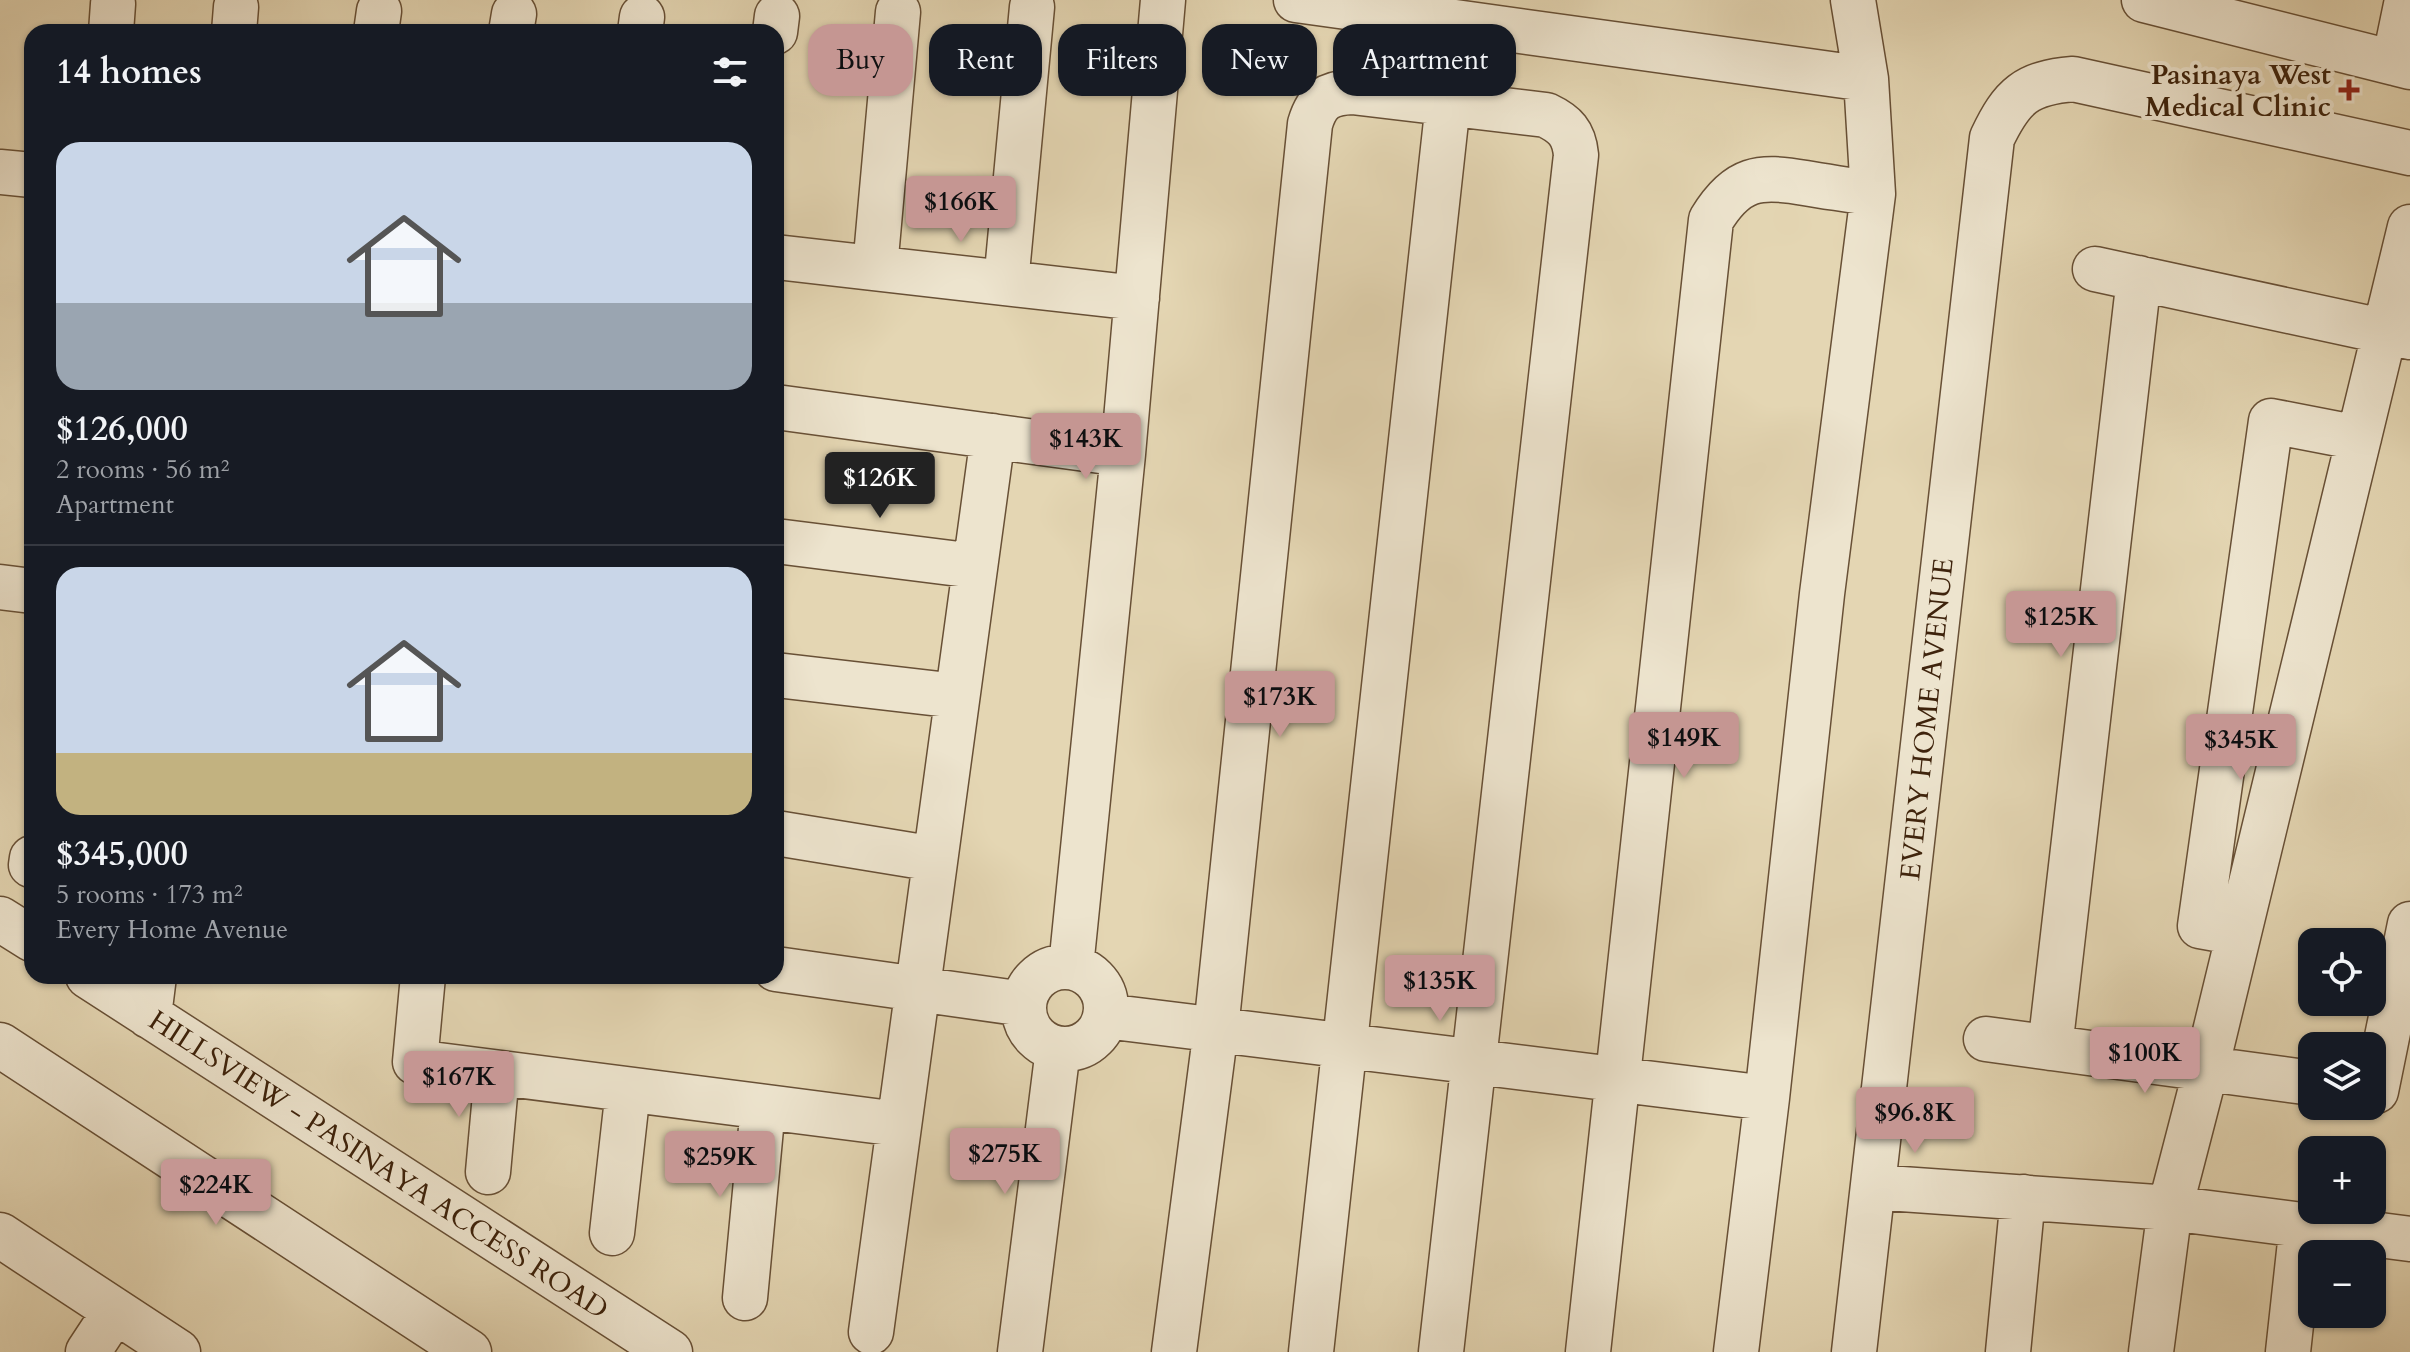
<!DOCTYPE html>
<meta charset="utf-8">
<style>
:root{--surface:#171b24;--page:#20242c;--text:#f1f3f6;--muted:#9ea1a6;--line:#363941;--accent:#c59692}
body{margin:0;font-family:Cardo,serif;background:var(--page);color:var(--text);height:100vh;display:flex;flex-direction:column;font-size:30px;white-space:nowrap}
*{box-sizing:border-box;margin:0}
p{font-size:26px;color:var(--muted)}
.icon{flex:none;width:44px;height:44px;fill:none;stroke:currentColor;stroke-width:2;stroke-linecap:round;stroke-linejoin:round}
.map{position:relative;flex:1;overflow:hidden}
.details{position:absolute;left:24px;top:24px;width:760px;height:960px;display:flex;flex-direction:column;background:var(--surface);border-radius:24px;box-shadow:0 2px 6px #0004}
.details>*{flex:none}
.guide{position:absolute;left:808px;top:24px;width:760px;height:72px;display:flex;gap:16px}
.buttons{position:absolute;left:2298px;top:928px;display:grid;gap:16px}
.buttons a{display:grid;place-items:center;width:88px;height:88px;border-radius:16px;background:var(--surface);box-shadow:0 2px 6px #0004;font-size:40px}
.price{position:absolute;translate:-50% -68px;padding:0 18px;border-radius:8px;background:var(--accent);color:#111;font-size:26px;line-height:52px;filter:drop-shadow(0 2px 4px #0008)}
.price::after{content:'';position:absolute;left:50%;top:48px;width:24px;height:18px;margin-left:-12px;background:inherit;clip-path:polygon(0 0,100% 0,50% 100%)}
.price.selected{background:#222;color:#fff}
ul{padding:0;list-style:none}
li{display:grid;align-content:center;gap:16px;height:424px;padding:0 32px}
li+li{border-top:2px solid var(--line)}
li span{display:grid;place-items:center;height:248px;border-radius:24px;color:#555}
li>.icon{margin-inline-start:auto}
span .icon{width:144px;height:144px;fill:#fffc;stroke-width:1}
li b{font-size:34px}
h2{display:flex;justify-content:space-between;align-items:center;height:96px;padding:0 32px;font-size:34px}
.chip{padding:0 28px;border-radius:24px;background:var(--surface);box-shadow:0 2px 6px #0004;font-size:28px;line-height:72px}
.chip.selected{background:var(--accent);color:#111}
.map>svg:first-child{display:block}
.lines{fill:none;stroke-linecap:round;stroke-linejoin:round}
.minor-casing{stroke:#685036;stroke-width:47}
.minor{stroke:#ede4ce;stroke-width:44}
.poi-dot{fill:#8f2418;stroke:#ede4ce;stroke-width:3}
.labels{text-anchor:middle;stroke-width:8;stroke-linejoin:round;paint-order:stroke}
.poi-label{font-size:28px;font-weight:bold;fill:#3e230c;stroke:#ede4ce;text-anchor:end}
.street-label{font-size:28px;fill:#3e230c;stroke:#ede4ce}
</style>
<div class="map">
<svg width="2410" height="1352" viewBox="0 0 2410 1352">
<rect width="100%" height="100%" fill="#e4d6b3"/>
<filter id="stains"><feTurbulence type="fractalNoise" baseFrequency=".0025" numOctaves="4"/><feColorMatrix values="0 0 0 0 .2 0 0 0 0 .09 0 0 0 0 .02 0 0 0 .5 -.17"/></filter>
<radialGradient id="worn" r=".72"><stop offset=".6" stop-color="#630" stop-opacity="0"/><stop offset="1" stop-color="#630" stop-opacity=".3"/></radialGradient>
<g class="lines">
<defs>
<path id="minor" d="M1296 0 1866 79
M2144 0 2410 67
M111 32 113 4
M234 32 236 7
M376 32 379 11
M511 32 514 14
M640 32 642 17
M775 32 777 16
M2394 63 2407 0
M0 172 32 175
M776 257 1137 298
M875 268 898 12
M2095 269 2410 337
M1006 283 1032 7
M776 407 1123 454
M776 541 975 566
M0 587 32 591
M776 675 957 696
M776 833 935 859
M31 865 32 858
M0 919 32 939
M2239 933 2200 926 2271 421 2359 438
M1071 967 1123 454 1163 0
M1024 1008a41 41 0 1 1 82 0a41 41 0 1 1-82 0Z
M776 969 1024 1004
M88 976 670 1352
M423 976 415 1062 898 1124
M149 1016 154 976
M1105 1016 1767 1098
M1986 1039 2312 1083
M0 1045 469 1352
M2050 1048 2139 278
M2376 1091 2410 924
M488 1172 497 1073
M1873 1187 2170 1208 2410 1239
M612 1233 628 1090
M0 1235 178 1352
M745 1298 763 1107
M871 1332 993 436
M88 1352 115 1311
M1020 1352 1058 1049
M1174 1352 1216 1029 1310 124C1317 100 1328 93 1352 92L1546 115C1565 124 1574 133 1576 155L1441 1352
M1311 1352 1448 103
M1588 1352 1711 220C1737 177 1759 175 1805 183 1828 187 1851 190 1873 194
M1736 1352 1767 1098 1822 594 1873 194 1866 79 1853 0
M1854 1352 1992 138C2012 96 2026 83 2073 79L2410 153
M2008 1352 2023 1197
M2151 1352 2170 1208 2206 1069 2410 227
M2288 1352 2302 1224"/>
</defs>
<use href="#minor" class="minor-casing"/>
<use href="#minor" class="minor"/>
</g>
<path class="poi-dot" d="M2345 78h8v8h8v8h-8v8h-8v-8h-8v-8h8z"/>
<g class="labels">
<g class="poi-label">
<text x="2331" y="84">Pasinaya West<tspan x="2331" dy="32">Medical Clinic</tspan></text>
</g>
<g class="street-label">
<text transform="translate(1926 719) rotate(-84)" y="10">EVERY HOME AVENUE</text>
<text transform="translate(379 1164) rotate(33)" y="10">HILLSVIEW - PASINAYA ACCESS ROAD</text>
</g>
</g>
<rect width="100%" height="100%" filter="url(#stains)"/>
<rect width="100%" height="100%" fill="url(#worn)"/>
</svg>
<div class="buttons">
<a><svg class="icon" aria-label="locate" viewBox="0 0 24 24"><circle cx="12" cy="12" r="6"/><path d="M12 2v4M12 18v4M2 12h4M18 12h4"/></svg></a>
<a><svg class="icon" aria-label="layers" viewBox="0 0 24 24"><path d="M12 4l9 5-9 5-9-5zM3 14l9 5 9-5"/></svg></a>
<a>+</a>
<a>−</a>
</div>
<b class="price" style="left:961px;top:244px">$166K</b>
<b class="price" style="left:1086px;top:481px">$143K</b>
<b class="price selected" style="left:880px;top:520px">$126K</b>
<b class="price" style="left:2061px;top:659px">$125K</b>
<b class="price" style="left:1280px;top:739px">$173K</b>
<b class="price" style="left:1684px;top:780px">$149K</b>
<b class="price" style="left:2241px;top:782px">$345K</b>
<b class="price" style="left:1440px;top:1023px">$135K</b>
<b class="price" style="left:2145px;top:1095px">$100K</b>
<b class="price" style="left:459px;top:1119px">$167K</b>
<b class="price" style="left:1915px;top:1155px">$96.8K</b>
<b class="price" style="left:1005px;top:1196px">$275K</b>
<b class="price" style="left:720px;top:1199px">$259K</b>
<b class="price" style="left:216px;top:1227px">$224K</b>
<div class="guide">
<a class="chip selected">Buy</a>
<a class="chip">Rent</a>
<a class="chip">Filters</a>
<a class="chip">New</a>
<a class="chip">Apartment</a>
</div>
<section class="details">
<h2>14 homes<svg class="icon" aria-label="filters" viewBox="0 0 24 24"><path d="M4 7h16M4 17h16"/><circle cx="9" cy="7" r="2"/><circle cx="15" cy="17" r="2"/></svg></h2>
<ul>
<li><span style="background:linear-gradient(#c9d6e8 65%,#9aa5b1 0)"><svg class="icon" aria-label="home" viewBox="0 0 24 24"><path d="M3 11l9-7 9 7M6 9v11h12V9"/></svg></span><div><b>$126,000</b><p>2 rooms · 56 m²</p><p>Apartment</p></div></li>
<li><span style="background:linear-gradient(#c9d6e8 75%,#c2b280 0)"><svg class="icon" aria-label="home" viewBox="0 0 24 24"><path d="M3 11l9-7 9 7M6 9v11h12V9"/></svg></span><div><b>$345,000</b><p>5 rooms · 173 m²</p><p>Every Home Avenue</p></div></li>
</ul>
</section>
</div>
